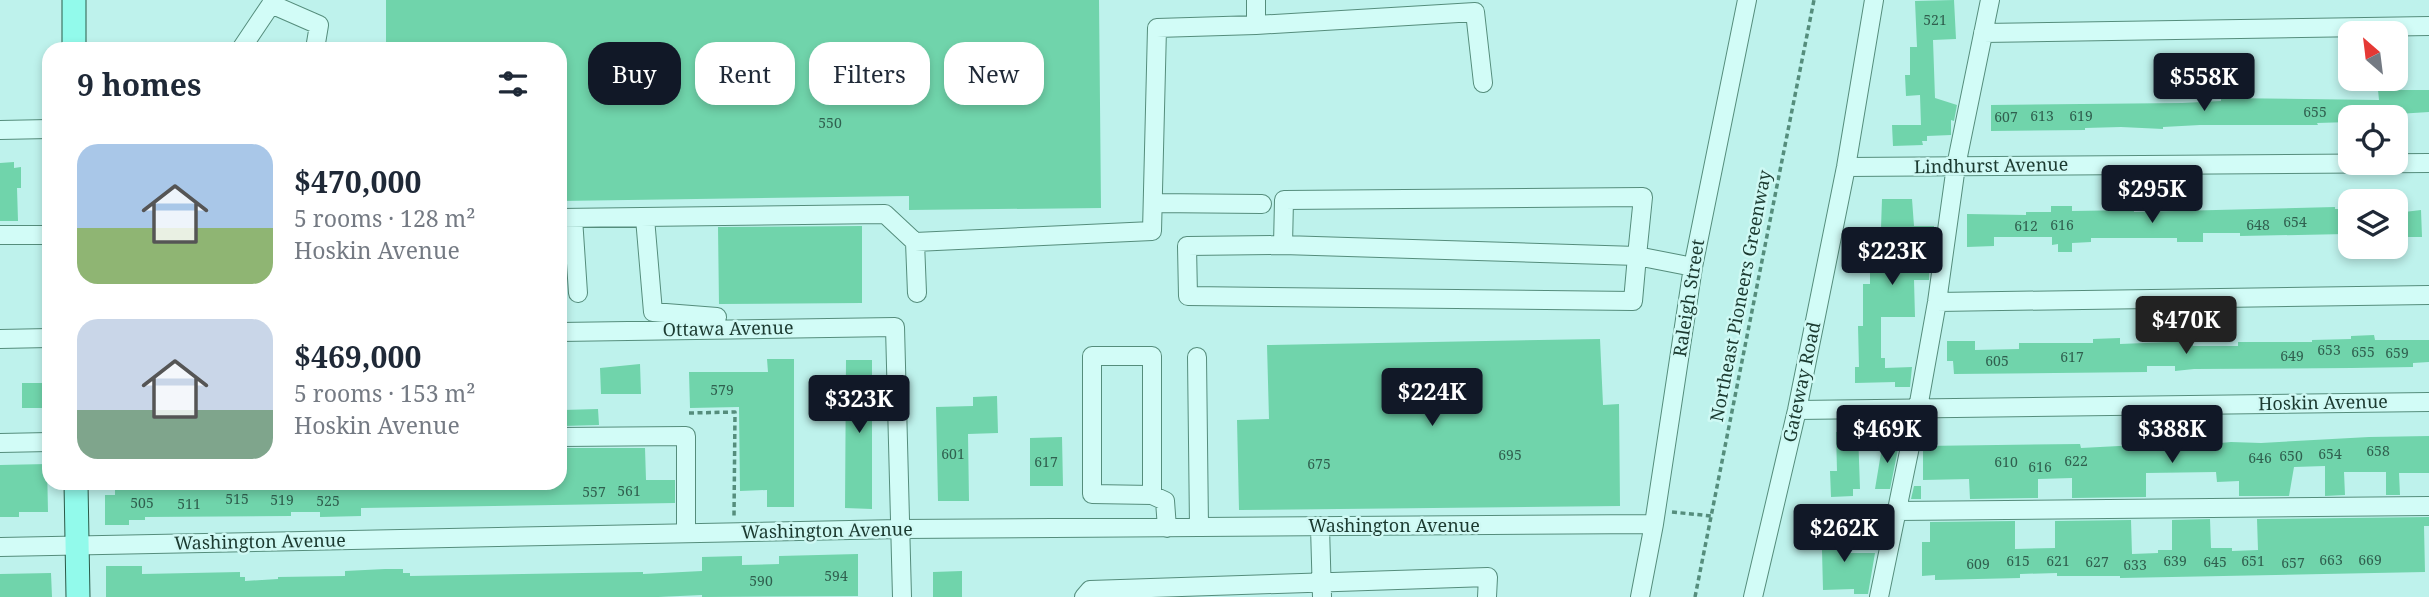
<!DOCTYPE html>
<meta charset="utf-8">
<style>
:root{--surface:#fff;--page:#f6f6f7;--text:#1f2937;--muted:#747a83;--accent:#111827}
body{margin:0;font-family:"Noto Serif",serif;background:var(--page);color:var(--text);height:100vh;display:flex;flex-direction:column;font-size:26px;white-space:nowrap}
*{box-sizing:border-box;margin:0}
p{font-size:23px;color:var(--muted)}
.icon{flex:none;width:38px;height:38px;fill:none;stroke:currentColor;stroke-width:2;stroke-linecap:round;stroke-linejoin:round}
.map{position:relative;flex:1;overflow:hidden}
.panel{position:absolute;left:42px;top:42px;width:525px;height:448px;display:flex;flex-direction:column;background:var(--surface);border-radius:21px;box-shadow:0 4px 10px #0003}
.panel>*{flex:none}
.banner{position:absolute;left:588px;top:42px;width:665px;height:63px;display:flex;gap:14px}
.needle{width:46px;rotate:332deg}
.tools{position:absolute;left:2338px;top:21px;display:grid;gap:14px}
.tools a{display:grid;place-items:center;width:70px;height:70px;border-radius:14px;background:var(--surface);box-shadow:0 4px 10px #0003;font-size:35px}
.price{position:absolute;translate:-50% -60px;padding:0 16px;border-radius:7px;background:var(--accent);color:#fff;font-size:23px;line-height:46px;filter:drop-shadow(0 2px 4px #0008)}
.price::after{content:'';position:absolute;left:50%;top:42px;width:21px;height:16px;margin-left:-10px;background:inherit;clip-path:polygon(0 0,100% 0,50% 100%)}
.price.selected{background:#222;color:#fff}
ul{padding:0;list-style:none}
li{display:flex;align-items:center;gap:21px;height:175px;padding:0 35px}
li span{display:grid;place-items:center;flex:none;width:196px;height:140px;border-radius:21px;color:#555}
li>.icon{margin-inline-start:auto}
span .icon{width:84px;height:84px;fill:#fffc;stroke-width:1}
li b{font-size:30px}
h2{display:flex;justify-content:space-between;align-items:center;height:84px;padding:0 35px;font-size:30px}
.chip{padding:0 24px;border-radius:21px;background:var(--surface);box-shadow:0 4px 10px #0003;font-size:24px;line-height:63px}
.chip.selected{background:var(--accent);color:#fff}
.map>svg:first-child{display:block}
.building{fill:#70d4ab}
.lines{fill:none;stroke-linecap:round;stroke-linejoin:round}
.minor-casing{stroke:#558d7c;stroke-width:20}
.major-casing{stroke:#2a5a48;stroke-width:25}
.path{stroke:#558d7c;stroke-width:3.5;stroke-dasharray:5 3.5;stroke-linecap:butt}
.minor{stroke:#d2fcf7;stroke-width:18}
.major{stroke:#92faeb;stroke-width:23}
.labels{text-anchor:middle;stroke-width:5;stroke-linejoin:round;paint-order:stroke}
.number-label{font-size:14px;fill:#30604f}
.street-label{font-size:18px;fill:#1b3a30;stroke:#cff9f4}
</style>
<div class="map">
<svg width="2429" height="597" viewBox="0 0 2429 597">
<rect width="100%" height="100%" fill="#bef2ec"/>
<path class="building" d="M386 0H1099L1101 208 909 210V196L560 201V49H386Z
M1954 0 1956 39 1933 40 1935 98 1957 105 1954 121 1951 120V135L1927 136V141H1922L1923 145 1893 146 1892 125H1921L1920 95 1906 96 1905 75H1910V47H1917L1915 1Z
M2378 90H2429V112L2350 117V122L2317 123 2318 125H2200L2163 127V129L2121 127 2085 128V130L1991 131V105L2182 103 2221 101V98L2379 100Z
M14 162V168L21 167V188H17L18 221H0V163Z
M1882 199H1912L1914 226H1934V244H1930L1929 280H1914L1915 317H1881V358H1885V368L1912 367 1910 387H1895V382L1855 383V367H1859L1858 326H1863V284H1870V253H1876V234L1877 228H1881Z
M2051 206H2072V211L2134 210V212L2335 207V209H2346V234L2240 236V233H2203V242H2177V238H2091V242L2072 243V252H2058V244L2052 245V237H1994V246L1967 247V214L2026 215V212H2051Z
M2421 210 2422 237H2396V213Z
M862 226V303L719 304 718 227Z
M2374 335 2375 340H2429V362L2413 363V367L2352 368 2194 369 2175 371V366H2147V372L1954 374 1953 361H1947V341H1975V350L2019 349V343H2093V339L2120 338V344L2193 341V346H2238V342H2312V340L2351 339V336Z
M1600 339 1603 405 1619 404 1620 506 1239 510 1237 420 1269 419 1267 345Z
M767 359H794V507H767V490L740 491 739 407 690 408 689 372H768Z
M846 360H872V509L845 508Z
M640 364 641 394H601L600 368Z
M22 383H43L44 408H22Z
M997 396 998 433 968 434 969 501H938L936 407 973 406V397Z
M598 409 599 425 564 426 563 410Z
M1858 431 1860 489H1853V496L1831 497 1830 471H1837L1836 432Z
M2429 436V473H2399L2400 495H2386V472H2344L2345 495 2325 496V466L2294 467 2289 496H2239V481L2217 482 2216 472 2146 473V497L2072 498V478L2038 479V498L1970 499 1969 479 1923 480V446L2080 444 2081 448 2138 445V443H2157V446H2188L2231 442 2261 443 2369 437Z
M1062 437 1063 486H1030V438Z
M1883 441 1899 444 1890 489H1875Z
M560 448H645L646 480H675V503L361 508V516L320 517V512H291V516L145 517V520H129V525H105V495H115V483H132V488L227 483 337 485 367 483H560Z
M47 464 48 512H19V517H0V465Z
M1914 486H1921V499H1911Z
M2429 517V526H2424L2425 572 2120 578V576H2057V573L2020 574V578L1935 580V575L1922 576V542H1930V522L2015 521V549L2055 548V521L2131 520 2132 554 2158 553V550H2172V520L2210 519 2211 548H2232V551L2258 550 2257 519Z
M1845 528V553H1875L1868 594H1854V589L1823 590 1822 550H1818V529Z
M858 554V596L702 597V595L658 597H106V566H142V574L240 572V577H245V581L278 579V577L345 576V571L385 569H403V573H410V576L643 572V574L702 571V557L742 556V565L779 564V556Z
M962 571V597H933V572Z
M51 573 52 597H0V574Z"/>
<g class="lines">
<defs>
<path id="minor" d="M271 4 319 25 315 49
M1256 25 1475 12 1483 83
M1983 33 2429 26
M241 49 274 0
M0 130 49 129
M1846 167 2429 163
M1153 203 1262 204
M560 218 885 214 915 242 1152 231 1157 28 1256 25V0
M573 218 578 293
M645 218 653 312 717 317
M0 235H49
M915 242 917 293
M1283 245 1637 256 1633 301 1188 296 1187 246Z
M1283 245 1284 200 1643 197 1637 256 1693 267
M1937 302 2429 295
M560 332 895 327 902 597
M0 339 49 338
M1197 357 1199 527
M1797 410 2429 402
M560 437 686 436V533
M0 443 49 442
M1152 495V356H1092V494L1152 495 1165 501 1167 528
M1896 511 2429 506
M1320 527 1322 597
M0 547 900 529 1654 524
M1084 597 1090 590 1488 577 1487 597
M1640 597 1654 524 1693 267 1747 0
M1753 597 1797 410 1846 167 1874 0
M1879 597 1918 408 1937 302 1956 166 1990 0"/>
<path id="major" d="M74 49V0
M76 483 78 597"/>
</defs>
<use href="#minor" class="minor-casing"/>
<use href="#major" class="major-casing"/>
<path class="path" d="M689 413 735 412 734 516
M1672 512 1711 516
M1695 597 1814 0"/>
<use href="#minor" class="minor"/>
<use href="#major" class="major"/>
</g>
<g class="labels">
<g class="number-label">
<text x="1935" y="25">521</text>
<text x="2315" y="117">655</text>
<text x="2042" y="121">613</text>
<text x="2081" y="121">619</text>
<text x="2006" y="122">607</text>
<text x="830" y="128">550</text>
<text x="2295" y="227">654</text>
<text x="2062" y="230">616</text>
<text x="2258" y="230">648</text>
<text x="2026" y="231">612</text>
<text x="2329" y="355">653</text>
<text x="2363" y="357">655</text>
<text x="2397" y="358">659</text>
<text x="2292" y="361">649</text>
<text x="2072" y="362">617</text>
<text x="1997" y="366">605</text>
<text x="722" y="395">579</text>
<text x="2378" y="456">658</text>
<text x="953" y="459">601</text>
<text x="2330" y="459">654</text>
<text x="1510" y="460">695</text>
<text x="2291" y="461">650</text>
<text x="2260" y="463">646</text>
<text x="2076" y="466">622</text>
<text x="1046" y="467">617</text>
<text x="2006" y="467">610</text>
<text x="1319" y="469">675</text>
<text x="2040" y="472">616</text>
<text x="629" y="496">561</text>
<text x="594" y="497">557</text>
<text x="237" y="504">515</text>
<text x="282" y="505">519</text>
<text x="328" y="506">525</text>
<text x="142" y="508">505</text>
<text x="189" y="509">511</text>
<text x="2331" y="565">663</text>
<text x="2370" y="565">669</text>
<text x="2018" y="566">615</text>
<text x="2058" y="566">621</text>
<text x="2175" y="566">639</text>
<text x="2253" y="566">651</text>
<text x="2097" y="567">627</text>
<text x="2215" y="567">645</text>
<text x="2293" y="568">657</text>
<text x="1978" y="569">609</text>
<text x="2135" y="570">633</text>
<text x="836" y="581">594</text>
<text x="761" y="586">590</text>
</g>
<g class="street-label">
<text transform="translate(1991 166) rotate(-1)" y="6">Lindhurst Avenue</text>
<text transform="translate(1741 296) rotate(-79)" y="6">Northeast Pioneers Greenway</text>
<text transform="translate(1689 298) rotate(-81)" y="6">Raleigh Street</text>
<text transform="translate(728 329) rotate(-1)" y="6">Ottawa Avenue</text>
<text transform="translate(1802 382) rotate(-78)" y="6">Gateway Road</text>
<text transform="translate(2323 403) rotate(-1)" y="6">Hoskin Avenue</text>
<text x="1394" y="532">Washington Avenue</text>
<text transform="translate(827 531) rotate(-1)" y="6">Washington Avenue</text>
<text transform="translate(260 542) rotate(-1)" y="6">Washington Avenue</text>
</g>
</g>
</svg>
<div class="tools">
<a><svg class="needle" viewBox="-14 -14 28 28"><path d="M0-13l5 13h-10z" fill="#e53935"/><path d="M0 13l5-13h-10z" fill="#747a83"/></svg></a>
<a><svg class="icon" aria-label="locate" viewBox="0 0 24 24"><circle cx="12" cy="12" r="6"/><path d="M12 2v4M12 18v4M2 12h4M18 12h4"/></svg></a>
<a><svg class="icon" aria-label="layers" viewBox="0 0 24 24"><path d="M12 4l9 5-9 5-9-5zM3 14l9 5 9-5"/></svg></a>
</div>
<b class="price" style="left:2204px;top:113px">$558K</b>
<b class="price" style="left:2152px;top:225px">$295K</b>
<b class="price" style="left:1892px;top:287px">$223K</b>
<b class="price selected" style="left:2186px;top:356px">$470K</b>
<b class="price" style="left:1432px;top:428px">$224K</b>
<b class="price" style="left:859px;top:435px">$323K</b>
<b class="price" style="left:1887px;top:465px">$469K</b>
<b class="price" style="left:2172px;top:465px">$388K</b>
<b class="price" style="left:1844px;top:564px">$262K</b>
<div class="banner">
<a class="chip selected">Buy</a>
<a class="chip">Rent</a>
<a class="chip">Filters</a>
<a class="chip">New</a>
</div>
<section class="panel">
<h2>9 homes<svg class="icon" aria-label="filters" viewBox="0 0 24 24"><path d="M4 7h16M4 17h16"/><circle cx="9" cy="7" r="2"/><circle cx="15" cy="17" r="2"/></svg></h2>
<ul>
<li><span style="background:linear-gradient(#a9c7e8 60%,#8fb573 0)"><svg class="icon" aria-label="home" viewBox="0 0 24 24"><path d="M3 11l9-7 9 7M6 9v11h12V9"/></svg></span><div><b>$470,000</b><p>5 rooms · 128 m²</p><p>Hoskin Avenue</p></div></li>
<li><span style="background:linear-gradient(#c9d6e8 65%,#7fa58c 0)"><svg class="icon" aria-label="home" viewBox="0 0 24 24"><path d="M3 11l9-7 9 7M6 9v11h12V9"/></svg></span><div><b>$469,000</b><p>5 rooms · 153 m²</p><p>Hoskin Avenue</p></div></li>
</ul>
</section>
</div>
